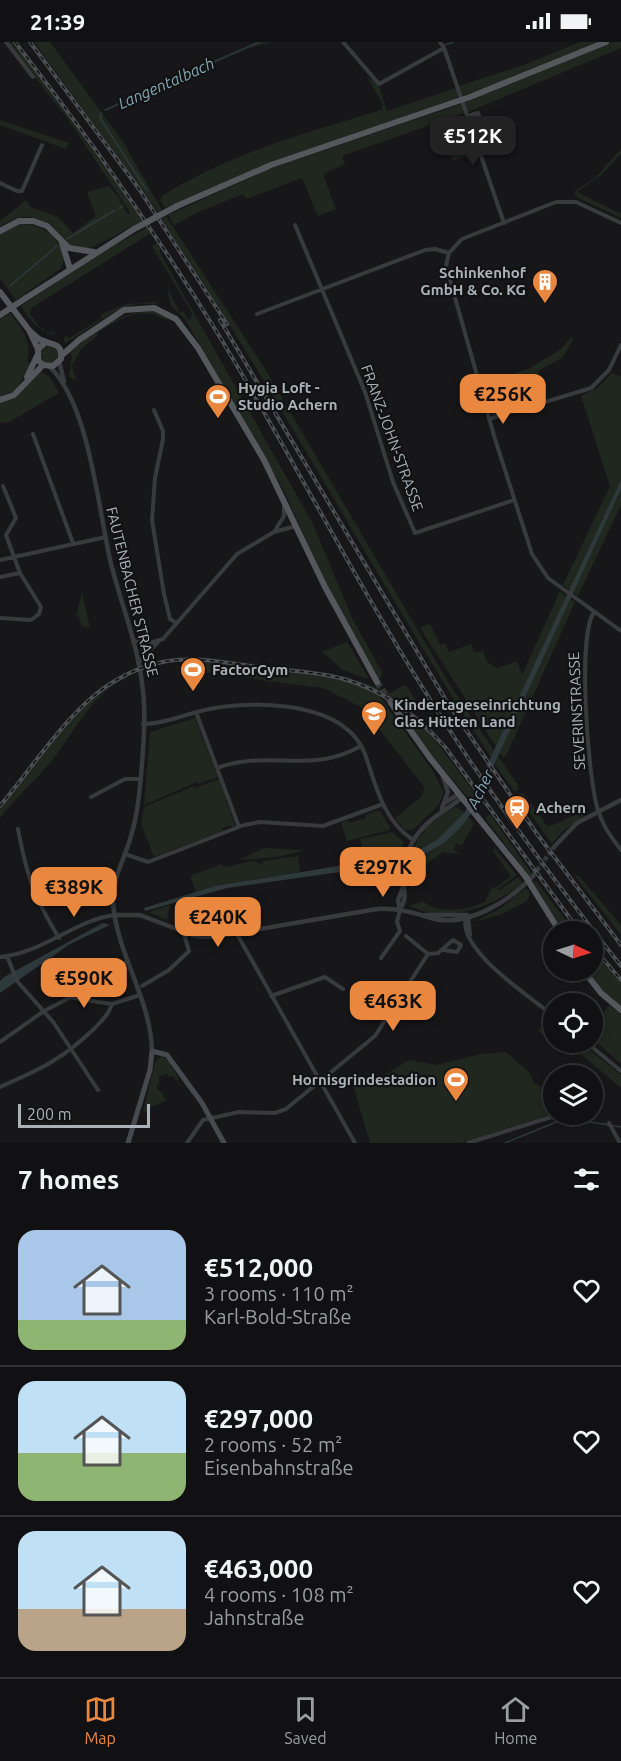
<!DOCTYPE html>
<meta charset="utf-8">
<style>
:root{--surface:#111113;--page:#1e1f21;--text:#f1f3f6;--muted:#9c9da0;--line:#303133;--accent:#e9873f}
body{margin:0;font-family:Ubuntu,sans-serif;background:var(--page);color:var(--text);height:100vh;display:flex;flex-direction:column;font-size:22px;white-space:nowrap}
*{box-sizing:border-box;margin:0}
p{font-size:20px;color:var(--muted)}
.icon{flex:none;width:33px;height:33px;fill:none;stroke:currentColor;stroke-width:2;stroke-linecap:round;stroke-linejoin:round}
.map{position:relative;height:1101px;overflow:hidden}
.side{display:flex;flex-direction:column;background:var(--surface);flex:1}
.side>*{flex:none}
.needle{width:39px;rotate:94deg}
.buttons{position:absolute;left:543px;top:879px;display:grid;gap:12px}
.buttons a{display:grid;place-items:center;width:60px;height:60px;border-radius:50%;background:var(--surface);box-shadow:0 3px 9px #0003,0 0 0 2px var(--line);font-size:30px}
.scale{position:absolute;left:18px;bottom:15px;width:132px;box-sizing:border-box;padding-left:6px;border:3px solid #aab2b8;border-top:0;font-size:16px;line-height:21px;white-space:nowrap;color:#aab2b8;-webkit-text-stroke:4px #121214;paint-order:stroke}
.price{position:absolute;translate:-50% -51px;padding:0 14px;border-radius:12px;background:var(--accent);color:#111;font-size:20px;line-height:39px;filter:drop-shadow(0 2px 3px #0008)}
.price::after{content:'';position:absolute;left:50%;top:36px;width:18px;height:14px;margin-left:-9px;background:inherit;clip-path:polygon(0 0,100% 0,50% 100%)}
.price.selected{background:#222;color:#fff}
ul{padding:0;list-style:none}
li{display:flex;align-items:center;gap:18px;height:150px;padding:0 18px}
li+li{border-top:2px solid var(--line)}
li span{display:grid;place-items:center;flex:none;width:168px;height:120px;border-radius:18px;color:#555}
li>.icon{margin-inline-start:auto}
span .icon{width:72px;height:72px;fill:#fffc;stroke-width:1}
li b{font-size:26px}
h2{display:flex;justify-content:space-between;align-items:center;height:72px;padding:0 18px;font-size:26px}
.status{display:flex;justify-content:space-between;align-items:center;height:42px;padding:0 30px;background:var(--surface);direction:ltr}
.status svg{height:16px;fill:currentColor}
.dock{display:flex;justify-content:space-around;align-items:center;height:84px;border-top:2px solid var(--line);background:var(--surface);font-size:16px;color:var(--muted)}
.dock a{display:grid;justify-items:center;gap:3px}
.dock .selected{color:var(--accent)}
.map>svg:first-child{display:block}
.green{fill:#20271f}
.water{fill:#2e393c}
.lines{fill:none;stroke-linecap:round;stroke-linejoin:round}
.stream{stroke:#2e393c;stroke-width:1.5}
.tertiary-tunnel{stroke:#343639;stroke-width:4.5;stroke-dasharray:4.5 2;stroke-linecap:butt}
.primary-tunnel{stroke:#343639;stroke-width:6;stroke-dasharray:6 3;stroke-linecap:butt}
.minor{stroke:#383a3e;stroke-width:4}
.tertiary{stroke:#383a3e;stroke-width:4.5}
.secondary{stroke:#464a4e;stroke-width:5}
.primary{stroke:#54585d;stroke-width:6}
.rail-casing{stroke:#4b4f53;stroke-width:4}
.rail{stroke:#121214;stroke-width:1.5;stroke-dasharray:4.5;stroke-linecap:butt}
.primary-bridge{stroke:#54585d;stroke-width:6}
.labels{text-anchor:middle;stroke-width:4.5;stroke-linejoin:round;paint-order:stroke}
.poi-label{font-size:15px;font-weight:bold;fill:#aab2b8;stroke:#121214;text-anchor:start}
.street-label{font-size:15px;fill:#aab2b8;stroke:#121214}
.water-label{font-size:16px;font-style:italic;fill:#83a7b1;stroke:#121214}
</style>
<div class="status"><b>21:39</b><svg viewBox="0 0 49 12"><path d="M0 12V9h3v3zM5 12V6h3v6zM10 12V3h3v9zM15 12V0h3v12zM26 1h20v11H26zM47 4h2v5h-2z"/></svg></div>
<div class="map">
<svg width="621" height="1101" viewBox="0 0 621 1101">
<rect width="100%" height="100%" fill="#171719"/>
<path class="green" d="M7 0H12L27 18 143 178C135 183 93 206 85 207 54 209 48 153 0 184V179L26 158 31 165 58 175 73 191 96 174 87 150 109 144 119 156 126 170 131 172 68 77Z
M34 0H50L123 100 162 168 158 170Z
M255 0H273L247 6 106 69 117 61Z
M580 0H600L530 30 462 54 458 44 524 23Z
M612 0H621V6L468 70 464 61Z
M367 34 379 44 387 69 456 46 459 55 278 118 165 166 160 158 162 154C228 112 306 91 381 68L383 63Z
M461 62 464 71 342 114 345 122 323 132 336 167 318 174 302 136 246 157 243 152 201 169 174 183 168 173 269 127Z
M0 78 69 101 66 107 0 83Z
M457 85 467 114 453 119 444 97 454 93 452 87Z
M621 107V112L601 133 577 150 621 172V176L578 156 574 150 596 135Z
M166 174 265 327 447 638 495 710 492 717C377 540 279 352 161 177Z
M20 182C42 181 60 195 65 217L60 227 16 258 0 236V192Z
M147 185 151 191 31 266 30 272 41 287 44 285V289L51 291 53 288V293C37 288 28 276 21 264L94 215Z
M157 201 161 207 159 209 313 482 352 576 382 630 380 638 332 554 282 445 185 277 170 263 168 247 180 271 183 269 188 278 191 276 192 271 152 204Z
M160 256 155 262C147 262 139 261 132 263 108 269 87 290 65 301L64 298 65 293 69 296 102 276 100 273 126 262 156 260Z
M151 269 170 277C161 278 160 274 152 272 132 268 114 280 97 291V294L81 307 72 324 76 338 69 335 72 315 70 309C97 288 115 271 151 269Z
M11 271C20 285 33 301 27 318L30 323 16 348 0 355V277Z
M572 294 573 298 562 316 538 329 546 357 492 374 484 342 530 326 561 307Z
M40 313a9 9 0 1 1 18 0a9 9 0 1 1-18 0Z
M38 328 50 335 59 351 9 380 0 381V361L21 351Z
M612 331 621 335V438L570 548 563 543 610 444 581 354 599 345Z
M621 447V463L578 554 573 550Z
M560 549 567 554 497 706 420 586 430 582 440 603 445 601 449 610 471 602 474 611 483 609 487 620 497 626 517 619 522 633Z
M82 551 90 586 82 584 79 575 76 574Z
M570 557 575 560 506 714 503 715 499 711Z
M347 600 368 635 367 637 343 628 322 610Z
M204 617 267 628 325 634 357 643 378 652 432 728 444 750 439 762 413 788H405L395 776 421 755 425 746 363 666 323 646 259 638 217 629 207 631Z
M126 634 127 636C91 651 73 693 50 721 34 740 15 756 0 776V766C37 722 75 662 126 634Z
M357 638 391 651 402 644H407L419 665 414 669Z
M396 663 428 689 475 751 471 759 432 714Z
M195 676 218 735 198 742 197 740 144 763 150 690Z
M498 714 518 743V748L514 749 494 721Z
M219 737 235 784 232 786 231 783 222 786 223 789 154 815 141 782 144 765 194 744 195 746Z
M523 751 547 784C561 784 572 769 586 772L562 790 552 802 517 753Z
M454 764 465 770C453 788 432 805 412 812L418 796 425 789 424 787Z
M376 769H380L390 785 389 788 347 799 341 781 348 778 349 781 366 776 365 773Z
M490 772 532 832 529 834 485 776Z
M469 775 474 782 462 803 456 802 454 808 460 812 443 810 426 822 417 833 409 831 410 819 432 809Z
M392 790 404 800 399 815 358 822 357 819 365 818 360 797Z
M264 806 302 808V809L277 815 239 818Z
M495 806 517 833 498 847 493 844 497 845 511 834 493 809Z
M298 814 300 830 215 844 196 850 190 834 221 822 225 825 253 819 262 822 263 819Z
M578 833 621 883V893L575 834Z
M518 835 523 841C493 865 447 883 410 864L423 859C438 873 467 868 485 860L492 845 500 848Z
M535 838 574 889H563L533 840Z
M526 846 530 852 527 859 499 873 474 880 499 867Z
M170 863 167 878 149 870Z
M593 910 621 941V965L603 951 586 929 592 928Z
M609 963 621 972V1022L593 997V985Z
M549 974 553 978 552 999 538 989Z
M568 1001H581L621 1033V1046Z
M506 1010 530 1031 534 1041 553 1051V1072L461 1101H370L353 1043 385 1033 409 1018 436 1023 481 1012Z
M161 1014 168 1018 179 1037 177 1039 172 1034 168 1035V1032L159 1034V1042L156 1045 161 1051 164 1050 162 1053 167 1058 151 1065 147 1071 143 1070 155 1020Z"/>
<path class="water" d="M621 438V447L475 764C459 795 430 814 396 822L227 846 145 869 144 866 215 844 412 812 437 798 465 770Z
M103 881 110 883 70 902 0 951V939L4 935Z"/>
<g class="lines">
<path class="stream" d="M445 3 453 0
M105 68 260 0
M101 71 100 76 147 149
M119 166 123 164
M67 197 115 168
M10 244 57 204
M505 1101 566 1076 621 1085"/>
<path class="tertiary-tunnel" d="M533 834 554 805"/>
<path class="primary-tunnel" d="M377 640 391 661"/>
<path class="minor" d="M6 0 33 35
M343 0 379 42 444 6
M440 0 444 6 504 181
M468 74 478 71 481 79 475 94
M0 141 17 149H22L42 103
M621 181 576 160H556L462 197 449 211 446 224 495 397 532 512 548 536 621 589
M295 183 365 350 393 440 415 491 514 458
M257 272 425 208 435 207 449 211
M154 368 163 389V397L155 436 152 478 164 552 170 577 176 581
M489 377 591 346 609 328 621 303
M33 392 73 501
M274 490 284 474V464
M0 518 106 495
M0 535 20 531
M594 570C577 594 588 738 598 768 602 782 612 797 621 808
M0 576 31 578 39 572 41 565 20 531 6 493 16 476 3 444
M133 598 146 602 163 597 237 512 274 490 296 484
M138 621 158 600
M196 670 239 785
M143 682C166 682 187 671 210 667 256 658 345 659 365 712 376 744 383 778 413 798
M217 726C269 707 310 733 361 704
M91 755 125 737H141
M18 787C27 835 34 855 59 896
M125 812 148 820 244 783 260 780 323 784 383 762
M468 874 470 893
M466 876C457 907 531 956 554 974
M237 892 355 1101
M406 894 428 912 438 911 453 898 461 903 457 910 443 908
M7 914 17 939 54 981 98 1048
M0 915C43 911 77 877 115 873
M381 916 400 889 397 880 400 868
M142 944 169 928 189 909 185 896 187 891
M271 954 325 935 343 947
M71 955 79 957 77 951
M79 957 112 962
M0 1000 44 969 71 955 108 926 128 920
M586 1000 621 1029
M0 1045C41 1027 63 1017 96 985 103 977 109 972 112 962L140 953
M590 1072 591 1073
M609 1081 620 1101
M187 1101 203 1078 239 1070 275 1071 286 1067 375 994 428 912
M468 1101 561 1072"/>
<path class="tertiary" d="M59 319 64 339
M50 325C90 364 98 467 111 522 121 561 137 601 142 641 146 667 144 696 142 722 140 746 138 771 131 794 125 816 112 837 113 860 116 911 151 957 152 1009
M446 760 459 752
M442 766 448 750 443 735
M554 805 577 781 621 758
M400 867C408 856 403 849 403 836 405 792 430 778 462 756
M400 868 398 858 404 843
M116 873H140L195 894 213 895 377 867C396 866 412 870 431 876 466 887 511 858 533 834
M425 873H467"/>
<path class="secondary" d="M128 1101 150 1028 152 1009 167 1013 202 1061 224 1101"/>
<path class="primary" d="M470 55 606 0
M177 164 271 123 455 60
M0 189 19 179H33L47 184 69 206 94 210
M62 201 70 227
M0 250 29 288 38 307
M26 256 134 187
M29 288C33 292 37 296 41 298 52 304 63 300 61 317L53 324 43 323 38 318V307L46 300
M61 314 79 298 124 268 154 266 176 277 198 306 264 418 325 545 377 640
M27 335 37 314
M0 358 14 353 43 323
M391 661 430 716 526 835
M532 845 560 890
M583 928 601 951 621 968"/>
<defs>
<path id="rail" d="M15 0C88 94 156 191 218 292 296 420 363 555 445 681 499 765 559 845 621 924
M30 0 139 147 227 282
M220 278 447 660 537 792 621 903
M0 764C32 726 71 665 113 640 166 608 202 617 258 625 281 628 304 629 326 633 374 641 413 669 445 705L580 890
M592 904 621 938"/>
</defs>
<use href="#rail" class="rail-casing"/>
<use href="#rail" class="rail"/>
<path class="primary-bridge" d="M455 60 470 55
M134 187 177 164
M0 273 26 256
M526 835 532 845"/>
</g>
<defs>
<symbol id="building-pin" viewBox="-11 -11 22 30"><path d="M0 17L-7.5 6A9.5 9.5 0 1 1 7.5 6Z" fill="#e9873f" stroke="#121214"/><path d="M-4-6H4V6H1V3H-1V6H-4ZM-2.5-4.3h1.7v1.8h-1.7ZM.8-4.3h1.7v1.8H.8ZM-2.5-1h1.7V.8h-1.7ZM.8-1h1.7V.8H.8Z" fill="#fff"/></symbol>
<symbol id="stadium-pin" viewBox="-11 -11 22 30"><path d="M0 17L-7.5 6A9.5 9.5 0 1 1 7.5 6Z" fill="#e9873f" stroke="#121214"/><path d="M0-5a6.5 5 0 1 0 0 10a6.5 5 0 1 0 0-10ZM-3.5-1.8h7v3.6h-7Z" fill="#fff"/></symbol>
<symbol id="school-pin" viewBox="-11 -11 22 30"><path d="M0 17L-7.5 6A9.5 9.5 0 1 1 7.5 6Z" fill="#e9873f" stroke="#121214"/><path d="M0-5L7-2L0 1L-7-2ZM-4 1L0 2.5L4 1V4Q0 6-4 4Z" fill="#fff"/></symbol>
<symbol id="station-pin" viewBox="-11 -11 22 30"><path d="M0 17L-7.5 6A9.5 9.5 0 1 1 7.5 6Z" fill="#e9873f" stroke="#121214"/><path d="M-3-6H3Q5-6 5-4V2Q5 4 3 4L4.5 6H3L1.5 4h-3L-3 6H-4.5L-3 4Q-5 4-5 2V-4Q-5-6-3-6ZM-3.5-4v3h7v-3ZM-3.5 1v1.5H-2V1ZM2 1v1.5H3.5V1Z" fill="#fff"/></symbol>
</defs>
<g fill-rule="evenodd">
<use href="#building-pin" x="530" y="225" width="30" height="40"/>
<use href="#stadium-pin" x="203" y="340" width="30" height="40"/>
<use href="#stadium-pin" x="178" y="613" width="30" height="40"/>
<use href="#school-pin" x="359" y="657" width="30" height="40"/>
<use href="#station-pin" x="502" y="751" width="30" height="40"/>
<use href="#stadium-pin" x="441" y="1023" width="30" height="40"/>
</g>
<g class="labels">
<g class="poi-label">
<text x="526" y="236" text-anchor="end">Schinkenhof<tspan x="526" dy="17">GmbH &amp; Co. KG</tspan></text>
<text x="238" y="351">Hygia Loft -<tspan x="238" dy="17">Studio Achern</tspan></text>
<text x="212" y="633">FactorGym</text>
<text x="394" y="668">Kindertageseinrichtung<tspan x="394" dy="17">Glas Hütten Land</tspan></text>
<text x="536" y="771">Achern</text>
<text x="436" y="1043" text-anchor="end">Hornisgrindestadion</text>
</g>
<g class="street-label">
<text transform="translate(392 396) rotate(70)" y="5">FRANZ-JOHN-STRASSE</text>
<text transform="translate(132 550) rotate(76)" y="5">FAUTENBACHER STRASSE</text>
<text transform="translate(577 669) rotate(-93)" y="5">SEVERINSTRASSE</text>
</g>
<g class="water-label">
<text transform="translate(166 41) rotate(-24)" y="6">Langentalbach</text>
<text transform="translate(480 747) rotate(-64)" y="6">Acher</text>
</g>
</g>
</svg>
<div class="buttons">
<a><svg class="needle" viewBox="-14 -14 28 28"><path d="M0-13l5 13h-10z" fill="#e53935"/><path d="M0 13l5-13h-10z" fill="#9c9da0"/></svg></a>
<a><svg class="icon" aria-label="locate" viewBox="0 0 24 24"><circle cx="12" cy="12" r="6"/><path d="M12 2v4M12 18v4M2 12h4M18 12h4"/></svg></a>
<a><svg class="icon" aria-label="layers" viewBox="0 0 24 24"><path d="M12 4l9 5-9 5-9-5zM3 14l9 5 9-5"/></svg></a>
</div>
<div class="scale">200 m</div>
<b class="price selected" style="left:473px;top:125px">€512K</b>
<b class="price" style="left:503px;top:383px">€256K</b>
<b class="price" style="left:383px;top:856px">€297K</b>
<b class="price" style="left:74px;top:876px">€389K</b>
<b class="price" style="left:218px;top:906px">€240K</b>
<b class="price" style="left:84px;top:967px">€590K</b>
<b class="price" style="left:393px;top:990px">€463K</b>
</div>
<section class="side">
<h2>7 homes<svg class="icon" aria-label="filters" viewBox="0 0 24 24"><path d="M4 7h16M4 17h16"/><circle cx="9" cy="7" r="2"/><circle cx="15" cy="17" r="2"/></svg></h2>
<ul>
<li><span style="background:linear-gradient(#a9c7e8 75%,#8fb573 0)"><svg class="icon" aria-label="home" viewBox="0 0 24 24"><path d="M3 11l9-7 9 7M6 9v11h12V9"/></svg></span><div><b>€512,000</b><p>3 rooms · 110 m²</p><p>Karl-Bold-Straße</p></div><svg class="icon" aria-label="heart" viewBox="0 0 24 24"><path d="M12 20l-8-8c-3-5 5-10 8-4 3-6 11-1 8 4z"/></svg></li>
<li><span style="background:linear-gradient(#bfe0f5 60%,#8fb573 0)"><svg class="icon" aria-label="home" viewBox="0 0 24 24"><path d="M3 11l9-7 9 7M6 9v11h12V9"/></svg></span><div><b>€297,000</b><p>2 rooms · 52 m²</p><p>Eisenbahnstraße</p></div><svg class="icon" aria-label="heart" viewBox="0 0 24 24"><path d="M12 20l-8-8c-3-5 5-10 8-4 3-6 11-1 8 4z"/></svg></li>
<li><span style="background:linear-gradient(#bfe0f5 65%,#b9a48a 0)"><svg class="icon" aria-label="home" viewBox="0 0 24 24"><path d="M3 11l9-7 9 7M6 9v11h12V9"/></svg></span><div><b>€463,000</b><p>4 rooms · 108 m²</p><p>Jahnstraße</p></div><svg class="icon" aria-label="heart" viewBox="0 0 24 24"><path d="M12 20l-8-8c-3-5 5-10 8-4 3-6 11-1 8 4z"/></svg></li>
</ul>
</section>
<nav class="dock">
<a class="selected"><svg class="icon" aria-label="map" viewBox="0 0 24 24"><path d="M3 6l6-2 6 2 6-2v14l-6 2-6-2-6 2zM9 4v14M15 6v14"/></svg>Map</a>
<a><svg class="icon" aria-label="saved" viewBox="0 0 24 24"><path d="M7 4h10v16l-5-4-5 4z"/></svg>Saved</a>
<a><svg class="icon" aria-label="home" viewBox="0 0 24 24"><path d="M3 11l9-7 9 7M6 9v11h12V9"/></svg>Home</a>
</nav>
